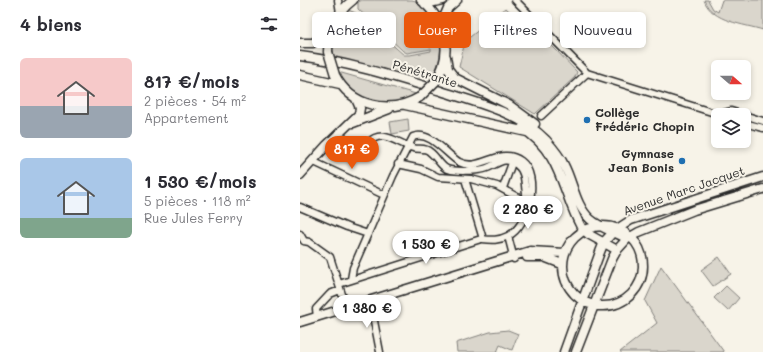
<!DOCTYPE html>
<html lang="fr">
<meta charset="utf-8">
<style>
:root{--surface:#fff;--page:#f2f2f3;--text:#2b2b33;--muted:#7c7c81;--accent:#ea580c}
body{margin:0;font-family:Mali,sans-serif;background:var(--page);color:var(--text);height:100vh;display:flex;flex-direction:column;font-size:15px;white-space:nowrap}
*{box-sizing:border-box;margin:0}
p{font-size:13px;color:var(--muted)}
.icon{flex:none;width:22px;height:22px;fill:none;stroke:currentColor;stroke-width:2;stroke-linecap:round;stroke-linejoin:round}
.map{position:relative;flex:1;overflow:hidden}
.sheet{display:flex;flex-direction:column;background:var(--surface);width:300px}
.sheet>*{flex:none}
.top-card{position:absolute;left:12px;top:12px;width:380px;height:36px;display:flex;gap:8px}
.needle{width:26px;rotate:110deg}
.buttons{position:absolute;left:411px;top:60px;display:grid;gap:8px}
.buttons a{display:grid;place-items:center;width:40px;height:40px;border-radius:6px;background:var(--surface);box-shadow:0 2px 6px #0003;font-size:20px}
.price{position:absolute;translate:-50% -34px;padding:0 9px;border-radius:14px;background:#fff;color:#222;font-size:13px;line-height:26px;filter:drop-shadow(0 1px 2px #0008)}
.price::after{content:'';position:absolute;left:50%;top:24px;width:12px;height:9px;margin-left:-6px;background:inherit;clip-path:polygon(0 0,100% 0,50% 100%)}
.price.on{background:var(--accent);color:#fff}
ul{padding:0;list-style:none}
li{display:flex;align-items:center;gap:12px;height:100px;padding:0 20px}
li span{display:grid;place-items:center;flex:none;width:112px;height:80px;border-radius:6px;color:#555}
li>.icon{margin-inline-start:auto}
span .icon{width:48px;height:48px;fill:#fffc;stroke-width:1}
li b{font-size:17px}
h2{display:flex;justify-content:space-between;align-items:center;height:48px;padding:0 20px;font-size:17px}
.tag{padding:0 14px;border-radius:6px;background:var(--surface);box-shadow:0 2px 6px #0003;font-size:14px;line-height:36px}
.tag.on{background:var(--accent);color:#fff}
main{display:flex;flex:1;min-height:0}
.map>svg:first-child{display:block}
.green{fill:#dad6cc;stroke:#82807c}
.lines{fill:none;stroke-linecap:round;stroke-linejoin:round}
.minor-casing{stroke:#2b2b2b;stroke-width:9}
.major-casing{stroke:#2b2b2b;stroke-width:11}
.minor{stroke:#f7f3e8;stroke-width:6}
.major{stroke:#f7f3e8;stroke-width:8}
.major-bridge-casing{stroke:#2b2b2b;stroke-width:11;stroke-linecap:butt}
.major-bridge{stroke:#f7f3e8;stroke-width:8}
.poi-dot{fill:#1f6fb2;stroke:#f7f3e8;stroke-width:1.5}
.labels{text-anchor:middle;stroke-width:4;stroke-linejoin:round;paint-order:stroke}
.street-label{font-size:12px;fill:#2b2b2b;stroke:#f7f3e8}
.poi-label{font-size:12px;font-weight:bold;fill:#2b2b2b;stroke:#f7f3e8;text-anchor:start}
</style>
<main>
<section class="sheet">
<h2>4 biens<svg class="icon" aria-label="filters" viewBox="0 0 24 24"><path d="M4 7h16M4 17h16"/><circle cx="9" cy="7" r="2"/><circle cx="15" cy="17" r="2"/></svg></h2>
<ul>
<li><span style="background:linear-gradient(#f6c9c9 60%,#9aa5b1 0)"><svg class="icon" aria-label="home" viewBox="0 0 24 24"><path d="M3 11l9-7 9 7M6 9v11h12V9"/></svg></span><div><b>817 €/mois</b><p>2 pièces · 54 m²</p><p>Appartement</p></div></li>
<li><span style="background:linear-gradient(#a9c7e8 75%,#7fa58c 0)"><svg class="icon" aria-label="home" viewBox="0 0 24 24"><path d="M3 11l9-7 9 7M6 9v11h12V9"/></svg></span><div><b>1 530 €/mois</b><p>5 pièces · 118 m²</p><p>Rue Jules Ferry</p></div></li>
</ul>
</section>
<div class="map">
<svg width="463" height="352" viewBox="0 0 463 352">
<rect width="100%" height="100%" fill="#f7f3e8"/>
<filter id="ink" filterUnits="userSpaceOnUse"><feTurbulence type="fractalNoise" baseFrequency=".025" numOctaves="2"/><feDisplacementMap in="SourceGraphic" scale="8" xChannelSelector="R" yChannelSelector="G"/><feConvolveMatrix kernelMatrix="1 2 1 2 8 2 1 2 1" color-interpolation-filters="sRGB"/></filter>
<g filter="url(#ink)">
<path class="green" d="M62 0C77 0 99 0 112 0 119 1 125 9 129 14 145 36 144 61 128 83L33 58C29 41 35 22 48 10L56 13 104 55H110L131 51V49L107 53 103 51 58 9V2Z
M404 0H408L413 9 418 12 422 0H463V30C444 24 412 22 404 0Z
M206 8 218 19 221 18 234 27 277 72 275 77 235 114 159 67 165 41Z
M38 72 116 94C89 112 53 101 38 72Z
M108 119 109 131 92 134 90 122Z
M419 257 431 274 413 286 401 270Z
M361 266 424 352H320L357 323 345 301Z
M426 286 439 298 428 311 414 298Z
M208 330 218 334 212 350 200 345 197 352H157L156 343 190 332Z"/>
<g class="lines">
<defs>
<path id="minor" d="M38 0 40 13
M215 0 287 73 421 115
M420 114 431 111 444 115
M444 115 463 121
M241 116 287 73
M444 123 463 128
M65 142 68 143C82 128 97 143 113 148 119 150 125 147 130 152 137 157 140 166 147 169 155 172 176 171 184 169 197 166 203 154 217 165 228 173 223 191 228 202
M12 161 84 195
M98 164 121 169 138 177 171 179 197 186 228 203
M165 179 183 239
M203 188 213 160
M0 207 47 227 68 234
M0 234 4 241
M208 236 214 259
M4 241 9 242 30 257 47 310
M39 284 181 239C191 240 198 241 208 236 229 226 241 176 221 161 200 145 180 173 159 162 147 155 130 130 113 137L93 176 53 268 51 279
M70 300 80 352
M17 317 16 309 30 294 40 290"/>
<path id="major" d="M121 0C146 21 154 54 135 82
M125 4 143 0
M141 24 148 8 157 0
M0 43H13L30 31
M28 52C28 31 36 13 53 0
M0 56C48 62 95 77 141 91 177 103 219 112 246 140 253 148 260 156 264 165 273 182 275 205 290 219 300 228 316 232 327 239
M146 57 148 69 155 78 209 105 235 124
M0 75 40 84
M35 75C51 107 90 115 120 97
M105 105 227 132
M53 123 89 109
M222 128C262 153 261 190 281 227L288 234 317 250
M0 175 27 145 59 114 60 108 56 99
M263 266a40 40 0 1 1 80 0a40 40 0 1 1-80 0Z
M227 257H244L262 264
M0 322 230 251 265 253
M264 352 300 252 304 242 314 231 331 220 463 177
M276 352 312 259 317 250 327 239 339 232 394 210 463 189"/>
</defs>
<use href="#minor" class="minor-casing"/>
<use href="#major" class="major-casing"/>
<use href="#minor" class="minor"/>
<use href="#major" class="major"/>
<defs>
<path id="major-bridge" d="M28 52 35 75
M120 97 135 82"/>
</defs>
<use href="#major-bridge" class="major-bridge-casing"/>
<use href="#major-bridge" class="major-bridge"/>
</g>
</g>
<g class="poi-dot">
<circle cx="287" cy="120" r="4"/>
<circle cx="382" cy="161" r="4"/>
</g>
<g class="labels">
<g class="street-label">
<text transform="translate(125 74) rotate(17)" y="4">Pénétrante</text>
<text transform="translate(384 191) rotate(-19)" y="4">Avenue Marc Jacquet</text>
</g>
<g class="poi-label">
<text x="295" y="117">Collège<tspan x="295" dy="14">Frédéric Chopin</tspan></text>
<text x="374" y="158" text-anchor="end">Gymnase<tspan x="374" dy="14">Jean Bonis</tspan></text>
</g>
</g>
</svg>
<div class="buttons">
<a><svg class="needle" viewBox="-14 -14 28 28"><path d="M0-13l5 13h-10z" fill="#e53935"/><path d="M0 13l5-13h-10z" fill="#7c7c81"/></svg></a>
<a><svg class="icon" aria-label="layers" viewBox="0 0 24 24"><path d="M12 4l9 5-9 5-9-5zM3 14l9 5 9-5"/></svg></a>
</div>
<b class="price on" style="left:52px;top:170px">817 €</b>
<b class="price" style="left:228px;top:230px">2 280 €</b>
<b class="price" style="left:126px;top:265px">1 530 €</b>
<b class="price" style="left:67px;top:329px">1 380 €</b>
<div class="top-card">
<a class="tag">Acheter</a>
<a class="tag on">Louer</a>
<a class="tag">Filtres</a>
<a class="tag">Nouveau</a>
</div>
</div>
</main>
